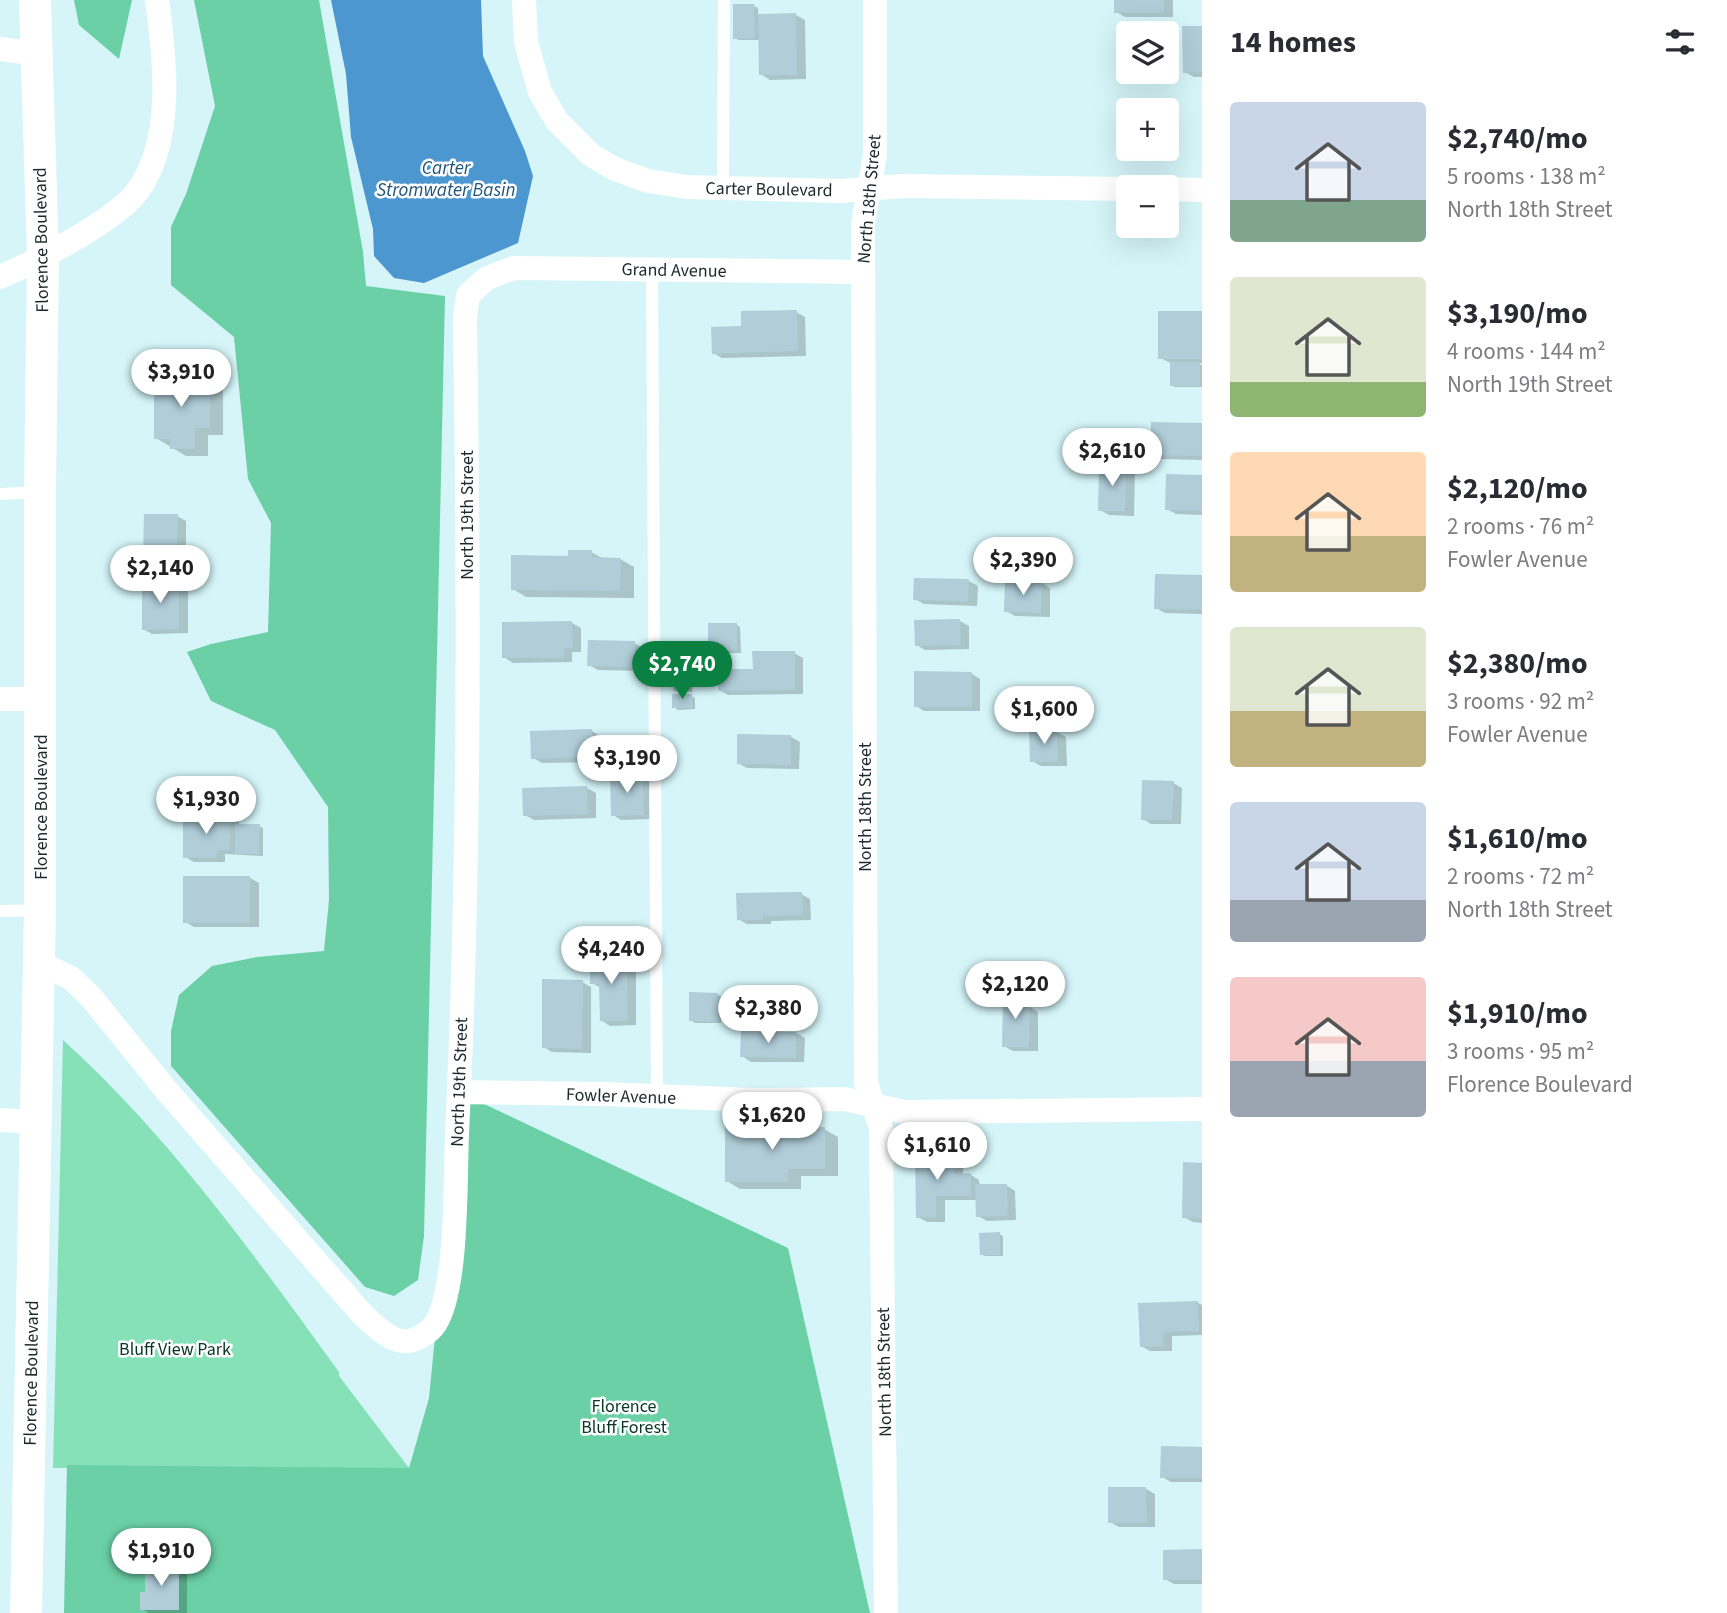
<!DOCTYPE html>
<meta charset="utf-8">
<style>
:root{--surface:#fff;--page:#f7f7f7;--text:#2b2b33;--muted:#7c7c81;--accent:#0b8043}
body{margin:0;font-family:"Source Sans 3",sans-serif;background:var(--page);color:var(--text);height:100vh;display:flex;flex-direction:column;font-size:26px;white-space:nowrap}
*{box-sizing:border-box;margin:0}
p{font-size:23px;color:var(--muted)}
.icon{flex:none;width:38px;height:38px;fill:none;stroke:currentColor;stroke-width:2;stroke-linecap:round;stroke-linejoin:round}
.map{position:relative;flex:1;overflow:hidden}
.panel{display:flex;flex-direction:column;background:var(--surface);width:525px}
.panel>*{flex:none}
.tools{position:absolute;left:1116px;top:21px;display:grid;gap:14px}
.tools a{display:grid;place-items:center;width:63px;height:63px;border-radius:7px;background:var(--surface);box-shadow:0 7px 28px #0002;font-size:35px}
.price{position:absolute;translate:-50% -60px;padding:0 16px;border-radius:24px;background:#fff;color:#222;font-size:23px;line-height:46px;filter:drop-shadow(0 2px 4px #0008)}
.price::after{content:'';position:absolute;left:50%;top:42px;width:21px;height:16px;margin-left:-10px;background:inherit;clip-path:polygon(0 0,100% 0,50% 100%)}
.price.active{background:var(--accent);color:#fff}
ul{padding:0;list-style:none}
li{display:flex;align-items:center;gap:21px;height:175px;padding:0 28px}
li span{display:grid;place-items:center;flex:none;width:196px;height:140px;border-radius:7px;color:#555}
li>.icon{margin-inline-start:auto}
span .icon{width:84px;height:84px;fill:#fffc;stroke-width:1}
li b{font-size:30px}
h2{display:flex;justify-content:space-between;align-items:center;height:84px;padding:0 28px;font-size:30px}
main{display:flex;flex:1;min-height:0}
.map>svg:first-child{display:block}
.green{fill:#86e1b9}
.forest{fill:#6bd0a6}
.water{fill:#4d97d1}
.shadow{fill:#0003}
.building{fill:#b0cdd8}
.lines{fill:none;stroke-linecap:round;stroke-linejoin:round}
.service{stroke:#fff;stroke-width:12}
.minor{stroke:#fff;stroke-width:24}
.tertiary{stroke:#fff;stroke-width:32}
.labels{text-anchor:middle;stroke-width:5;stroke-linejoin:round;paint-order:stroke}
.street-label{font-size:18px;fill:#1c292a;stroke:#fff}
.park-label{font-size:18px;fill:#093727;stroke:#fff}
.water-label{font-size:19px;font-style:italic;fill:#1e537b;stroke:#fff}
</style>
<main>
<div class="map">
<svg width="1202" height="1613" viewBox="0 0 1202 1613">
<rect width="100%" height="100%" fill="#d5f5f9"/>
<path class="green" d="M63 1040C171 1138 254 1255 339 1372V1376L409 1468H53Z"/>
<path class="forest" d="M74 0H132L119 59 79 25Z
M194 0H319L363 252 366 286 445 296 424 1236 418 1280 394 1296 365 1287 171 1066V1031L179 995 212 966 257 957 324 951 329 900 328 807 275 730 211 701 187 652 211 644 268 632 271 523 248 479 234 337 171 285V227L186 194 215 106Z
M459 1092 788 1248 870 1613H64L67 1465 409 1468 429 1398Z"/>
<path class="water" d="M331 0H481L483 56 525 151 533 176 518 243 424 283 394 278 374 256 373 229 351 137 346 74Z"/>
<path class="shadow" d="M1116 0H1173V17H1125L1116 12Z
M754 6 758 8V16L796 15 805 20 806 79 770 80 761 74 760 40H739L735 38Z
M1202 28V77H1194L1185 72Z
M796 312 805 317 806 356 722 358 713 353 743 328Z
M1202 313V363H1198L1202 365V387H1175L1171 385V363L1160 358Z
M210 379 223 387V435H208V456H186L156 438Z
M1202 425V460L1161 459 1152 454Z
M1101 466 1126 467 1135 472 1134 516 1109 515 1100 510Z
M1202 477V515L1176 514 1167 509Z
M177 516 186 521V562H154L145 557Z
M591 552 604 559H620L634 567V598L526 597 513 589 570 558Z
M1202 577V614L1165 613 1156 608Z
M969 581 978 586 977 606 924 604 915 599Z
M179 583 188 588V633L152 634 143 629Z
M1041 583 1050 588V617L1015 616 1006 611Z
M960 621 969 626V649L925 650 917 645Z
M572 623 581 628V652H572V662L513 663 504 657Z
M737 625 740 627 741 653H714L710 651Z
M634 643 643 648V671L598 670 589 665Z
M794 653 803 658V694L728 695 719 690 755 670Z
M688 674 692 676V692L674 690Z
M972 674 980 679V711H924L916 706Z
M691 696 695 698V709L678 710 674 707Z
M592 731 600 736 601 762 542 763 533 758Z
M1057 732 1066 737 1067 766H1041L1032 761Z
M791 737 800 742 799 769 747 768 738 763Z
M639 739 648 744 647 772 620 771 611 766Z
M642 776 651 781 652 819 621 820 613 815Z
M1173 783 1182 788 1181 824H1151L1143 819Z
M587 788 596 793V818L534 820 525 815Z
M230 816 239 822V826H259L263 828V856L225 854V862H194L185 857Z
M250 878 259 883V927H194L185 922Z
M801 894 810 899 811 920 771 921V924H747L738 919Z
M627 957 636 963V1025L610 1026 601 1020V988L592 983Z
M582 982 591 987V1053L552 1052 544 1047Z
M1019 993 1028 998V1006L1038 1012V1051H1013L1004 1046Z
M718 995 722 997 721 1023H695L691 1020Z
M796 1033 805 1038 804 1062H751L742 1056Z
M824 1129 838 1137V1176H801V1189H740L727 1181Z
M954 1155 963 1160V1175H971L979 1180 980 1186 1006 1185 1015 1191 1016 1220 987 1221 978 1216V1200H945V1222H927L918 1217Z
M1202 1165V1223L1193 1222 1184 1217Z
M999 1234 1003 1236V1256H985L981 1254Z
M1198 1303 1202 1305V1335L1172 1336V1351H1150L1141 1346Z
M1202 1449V1482H1171L1162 1477Z
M1146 1489 1155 1494V1527H1119L1110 1522Z
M1202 1551V1584H1174L1165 1579Z
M178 1565 187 1571V1613H149L142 1609 147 1594Z"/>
<path class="building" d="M1114 0H1164V13H1114Z
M733 4H754L755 38 733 39Z
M796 13 797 75H759L758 14Z
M1182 26H1202V72L1183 73Z
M797 310 798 351 712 354 711 327 741 326V311Z
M1158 311H1202V359H1158Z
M1170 362H1200V386H1170Z
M154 377H210V428H195V449H170V439H154Z
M1151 422 1202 423V456L1150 455Z
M1099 464 1126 465 1125 511H1098Z
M1166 474 1202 475V511L1165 510Z
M144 514H178L177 558H143Z
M568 550H592V557L621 558 620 591 511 590V555L568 556Z
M1155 574 1202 575V610L1154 609Z
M914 578 969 579 968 602 913 600Z
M142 581H179V629L142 630Z
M1005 581H1042L1041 613 1004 612Z
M960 619 961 645 915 646 914 620Z
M572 621 573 648H564V658H502V622Z
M708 623H737V651L708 652Z
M588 640 635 641V667L587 666Z
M752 651H795V690L718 691V669H753Z
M914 671 972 672V707H914Z
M673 672H689V691H673Z
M672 694H692V708H672Z
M592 729 593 757 531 759 530 731Z
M1029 731H1057L1058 762H1030Z
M737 734 791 735V765L737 764Z
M610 737H639L638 768 609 767Z
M643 774 644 815 611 816 610 775Z
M1142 780 1174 781 1172 820H1141Z
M587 786 588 814 523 816 522 788Z
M183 815H230V850H217V858H183Z
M235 824H260L259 854H235Z
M183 876H250V923H183Z
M802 892 803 915 763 916V920H737L736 893Z
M590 956H627L628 1021H600L599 984H590Z
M542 979 583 980 582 1049 542 1048Z
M1003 991H1020L1019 1004 1030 1005 1029 1047H1002Z
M689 992 718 993V1022L689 1021Z
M741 1031 796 1032V1058L740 1057Z
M725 1127H825V1169H788V1182H725Z
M915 1154H954V1174L971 1173V1196H936V1217L916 1218Z
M1183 1162 1202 1163V1219L1182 1218Z
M975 1184H1007L1008 1216 976 1217Z
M1000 1232V1255H980L979 1233Z
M1198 1301 1199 1331 1163 1332 1164 1346 1140 1347 1138 1303Z
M1161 1446 1202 1447V1478H1160Z
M1108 1487H1146L1147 1523H1108Z
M1202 1549V1580H1163V1550Z
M145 1564H179V1610H140V1592H145Z"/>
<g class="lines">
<path class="service" d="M723 188 724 0
M652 270 657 1098
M0 494 39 492
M0 911 40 910"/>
<path class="minor" d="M524 0 526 42 540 92 557 121 591 155 615 169 648 181 687 187 840 191 903 186 1129 189
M875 0V155L863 224 866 1083 881 1128 886 1613
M0 49 37 54
M1167 189 1202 190
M0 277C35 262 113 222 136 193 175 143 165 58 157 0
M0 699H41
M40 963 71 978 90 996 167 1091 363 1315C381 1331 399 1352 423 1335 428 1332 432 1329 435 1324 458 1290 455 1178 457 1134 470 862 469 590 465 318L468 295 487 278 514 268 863 272
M459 1092 604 1094 752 1100 844 1099 905 1112 1202 1109
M0 1120 36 1122"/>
<path class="tertiary" d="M26 1613 40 910V492L43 255 35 0"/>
</g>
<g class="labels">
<g class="street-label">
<text transform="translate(769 189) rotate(1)" y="6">Carter Boulevard</text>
<text transform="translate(869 199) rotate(-85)" y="6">North 18th Street</text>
<text transform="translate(41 240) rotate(-91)" y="6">Florence Boulevard</text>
<text transform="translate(674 270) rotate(1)" y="6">Grand Avenue</text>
<text transform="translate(467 515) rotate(-90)" y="6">North 19th Street</text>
<text transform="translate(41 807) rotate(-90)" y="6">Florence Boulevard</text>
<text transform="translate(865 807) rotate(-90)" y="6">North 18th Street</text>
<text transform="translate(459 1082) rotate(-88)" y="6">North 19th Street</text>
<text transform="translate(621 1096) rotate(2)" y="6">Fowler Avenue</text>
<text transform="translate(884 1372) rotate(-91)" y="6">North 18th Street</text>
<text transform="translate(31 1373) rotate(-89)" y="6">Florence Boulevard</text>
</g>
<g class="park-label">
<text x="175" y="1355">Bluff View Park</text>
<text x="624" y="1412">Florence<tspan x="624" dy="21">Bluff Forest</tspan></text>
</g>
<g class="water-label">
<text x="446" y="174">Carter<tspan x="446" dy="22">Stromwater Basin</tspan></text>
</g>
</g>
</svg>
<div class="tools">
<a><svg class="icon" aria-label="layers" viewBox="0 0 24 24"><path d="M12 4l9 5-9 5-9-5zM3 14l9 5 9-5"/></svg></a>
<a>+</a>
<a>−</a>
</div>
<b class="price" style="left:181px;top:409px">$3,910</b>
<b class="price" style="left:1112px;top:488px">$2,610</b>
<b class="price" style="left:1023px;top:597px">$2,390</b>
<b class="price" style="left:160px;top:605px">$2,140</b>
<b class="price active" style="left:682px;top:701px">$2,740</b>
<b class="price" style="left:1044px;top:746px">$1,600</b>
<b class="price" style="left:627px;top:795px">$3,190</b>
<b class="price" style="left:206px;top:836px">$1,930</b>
<b class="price" style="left:611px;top:986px">$4,240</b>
<b class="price" style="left:1015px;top:1021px">$2,120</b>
<b class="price" style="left:768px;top:1045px">$2,380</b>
<b class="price" style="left:772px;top:1152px">$1,620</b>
<b class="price" style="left:937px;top:1182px">$1,610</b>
<b class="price" style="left:161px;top:1588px">$1,910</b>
</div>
<section class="panel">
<h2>14 homes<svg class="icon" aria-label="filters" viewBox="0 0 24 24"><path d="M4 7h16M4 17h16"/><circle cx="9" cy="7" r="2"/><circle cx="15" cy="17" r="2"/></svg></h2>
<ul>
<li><span style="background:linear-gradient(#c9d6e8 70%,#7fa58c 0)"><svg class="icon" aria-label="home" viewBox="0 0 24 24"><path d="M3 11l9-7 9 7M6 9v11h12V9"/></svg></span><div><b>$2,740/mo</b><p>5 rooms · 138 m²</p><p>North 18th Street</p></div></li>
<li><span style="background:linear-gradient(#dfe7d0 75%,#8fb573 0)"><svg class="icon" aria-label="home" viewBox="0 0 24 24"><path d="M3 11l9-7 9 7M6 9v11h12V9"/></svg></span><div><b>$3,190/mo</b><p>4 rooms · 144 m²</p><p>North 19th Street</p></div></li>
<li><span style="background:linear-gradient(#ffd9b3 60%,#c2b280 0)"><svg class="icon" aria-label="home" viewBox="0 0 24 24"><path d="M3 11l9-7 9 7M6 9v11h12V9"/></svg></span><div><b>$2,120/mo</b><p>2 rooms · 76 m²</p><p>Fowler Avenue</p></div></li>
<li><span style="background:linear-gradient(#dfe7d0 60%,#c2b280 0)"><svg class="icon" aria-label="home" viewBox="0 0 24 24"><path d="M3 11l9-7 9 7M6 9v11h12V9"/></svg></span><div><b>$2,380/mo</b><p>3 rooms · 92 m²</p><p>Fowler Avenue</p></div></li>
<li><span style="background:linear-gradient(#c9d6e8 70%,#9aa5b1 0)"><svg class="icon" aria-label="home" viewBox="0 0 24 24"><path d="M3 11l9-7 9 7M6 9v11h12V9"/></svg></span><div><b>$1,610/mo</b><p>2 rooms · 72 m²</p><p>North 18th Street</p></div></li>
<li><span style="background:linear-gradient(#f6c9c9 60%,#9aa5b1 0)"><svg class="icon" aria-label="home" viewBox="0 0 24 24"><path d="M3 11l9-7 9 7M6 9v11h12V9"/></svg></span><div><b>$1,910/mo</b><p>3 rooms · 95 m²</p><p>Florence Boulevard</p></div></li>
</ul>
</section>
</main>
